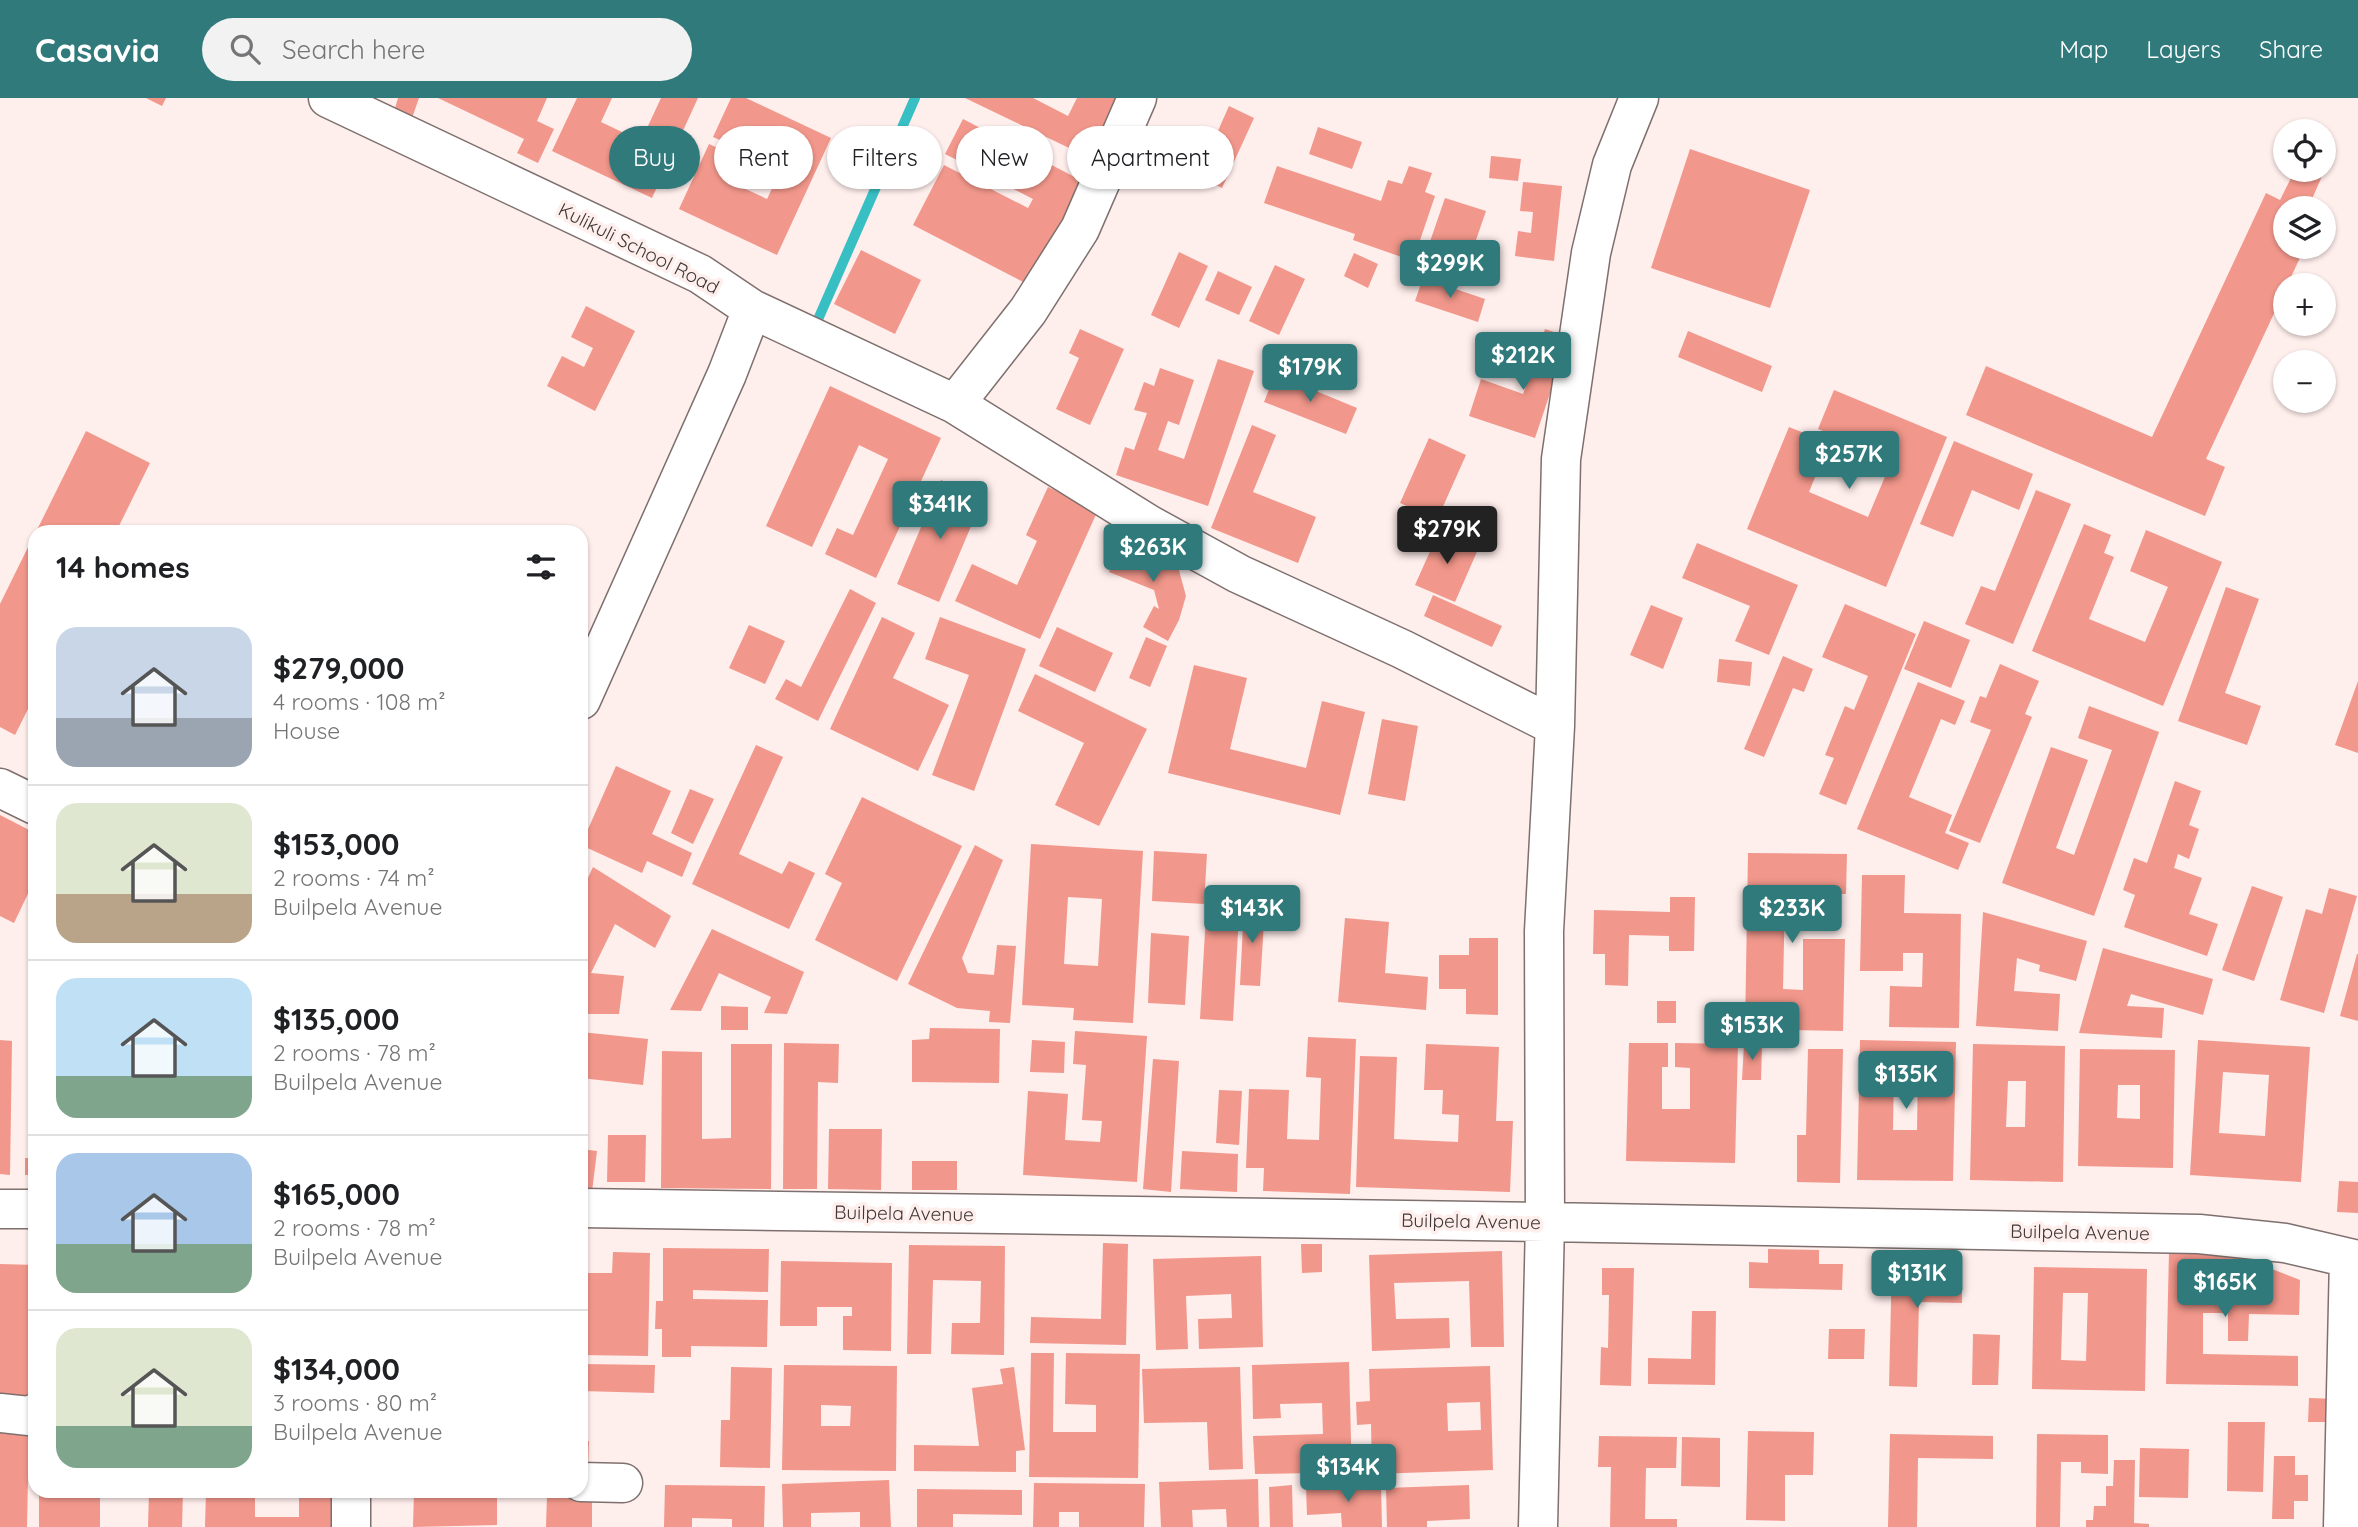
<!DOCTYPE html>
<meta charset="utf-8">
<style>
:root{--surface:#fff;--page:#f2f2f2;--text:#202124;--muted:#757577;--line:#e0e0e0;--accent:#307a7c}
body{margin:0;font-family:Quicksand,sans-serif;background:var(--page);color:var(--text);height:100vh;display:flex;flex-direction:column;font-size:26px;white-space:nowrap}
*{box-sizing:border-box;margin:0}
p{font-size:23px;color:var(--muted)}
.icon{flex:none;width:38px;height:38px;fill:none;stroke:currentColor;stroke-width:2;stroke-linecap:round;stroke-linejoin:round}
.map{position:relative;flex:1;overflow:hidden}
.drawer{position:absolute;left:28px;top:427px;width:560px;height:973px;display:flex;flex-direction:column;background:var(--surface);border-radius:21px;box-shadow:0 2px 5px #0004}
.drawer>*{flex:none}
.banner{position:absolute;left:609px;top:28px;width:665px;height:63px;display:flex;gap:14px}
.buttons{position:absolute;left:2273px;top:21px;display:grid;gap:14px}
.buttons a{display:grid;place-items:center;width:63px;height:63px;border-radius:50%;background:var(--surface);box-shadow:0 2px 5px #0004;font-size:35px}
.price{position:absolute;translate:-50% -60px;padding:0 16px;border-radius:7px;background:var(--accent);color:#fff;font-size:23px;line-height:46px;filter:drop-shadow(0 2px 4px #0008)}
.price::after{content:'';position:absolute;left:50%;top:42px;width:21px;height:16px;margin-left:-10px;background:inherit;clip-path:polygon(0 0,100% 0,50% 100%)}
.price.selected{background:#222;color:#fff}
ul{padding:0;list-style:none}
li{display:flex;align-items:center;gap:21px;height:175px;padding:0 28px}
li+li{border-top:2px solid var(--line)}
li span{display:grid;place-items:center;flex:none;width:196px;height:140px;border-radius:21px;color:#555}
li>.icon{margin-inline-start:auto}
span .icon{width:84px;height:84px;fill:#fffc;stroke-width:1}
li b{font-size:30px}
h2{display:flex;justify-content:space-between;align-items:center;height:84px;padding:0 28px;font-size:30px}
.tag{padding:0 24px;border-radius:32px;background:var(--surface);box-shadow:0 2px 5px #0004;font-size:24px;line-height:63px}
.tag.selected{background:var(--accent);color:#fff}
header{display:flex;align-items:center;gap:42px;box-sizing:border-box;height:98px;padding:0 35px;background:var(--accent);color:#fff}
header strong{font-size:33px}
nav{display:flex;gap:38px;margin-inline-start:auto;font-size:24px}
.search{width:490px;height:63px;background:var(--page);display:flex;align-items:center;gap:18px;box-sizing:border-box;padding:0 24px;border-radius:38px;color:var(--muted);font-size:26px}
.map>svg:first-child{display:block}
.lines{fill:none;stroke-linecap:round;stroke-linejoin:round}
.stream{stroke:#38bfc3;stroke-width:10}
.building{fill:#f2978b;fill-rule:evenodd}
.minor-casing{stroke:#7e706e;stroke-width:41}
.minor{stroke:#fff;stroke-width:38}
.labels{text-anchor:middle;stroke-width:7;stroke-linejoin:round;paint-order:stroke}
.street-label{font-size:19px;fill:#3e3837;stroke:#feeeec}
</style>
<header>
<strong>Casavia</strong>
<div class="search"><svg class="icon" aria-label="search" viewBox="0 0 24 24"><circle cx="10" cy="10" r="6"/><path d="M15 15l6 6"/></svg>Search here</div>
<nav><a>Map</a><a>Layers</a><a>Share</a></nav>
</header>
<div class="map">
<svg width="2358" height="1429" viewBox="0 0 2358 1429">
<rect width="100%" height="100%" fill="#feeeec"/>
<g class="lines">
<path class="stream" d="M816 226 915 0"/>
</g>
<path class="building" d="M146 0H166L162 8Z
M398 0H419L411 23 393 17Z
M438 0H547L537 23 554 31 538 65 517 55 524 41Z
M577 0H612L601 24 641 43 661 0H698L652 100 552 53Z
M731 0H746L831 40 777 157 679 111 709 46 748 64 737 87 767 101 787 59 757 45 752 56 713 39Z
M965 0H1033L1068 18 1077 0H1119L1090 60Z
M1229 8 1254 20 1222 90 1198 78Z
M963 21 1090 87 1037 191 913 127 944 67 1028 110 1033 101 945 56Z
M1318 29 1362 44 1352 71 1309 56Z
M1690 51 1810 92 1770 210 1651 170Z
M1491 58 1521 61 1518 83 1489 80Z
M1277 68 1381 103 1388 82 1402 86 1409 68 1432 75 1425 94 1435 98 1413 163 1353 142 1355 136 1264 105Z
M2295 72H2314L2323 76 2308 110H2286V149H2305L2206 361 2225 369 2205 418 1966 317 1986 268 2152 339 2266 95 2280 102Z
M1523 84 1562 88 1554 163 1515 158 1518 133 1531 135 1533 114 1520 113Z
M1445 100 1486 113 1466 171 1425 158Z
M861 152 921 182 895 236 834 206Z
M1179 154 1208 168 1179 230 1151 217Z
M1354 155 1378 166 1368 190 1344 178Z
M1275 167 1305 181 1279 237 1249 223Z
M1218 173 1252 189 1239 217 1205 202Z
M1423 180 1485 201 1478 224 1415 203Z
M586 208 635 233 595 313 547 288 562 258 584 269 593 250 571 239Z
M1080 231 1124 251 1090 327 1056 311 1079 260 1069 255Z
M1545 231 1569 239 1535 340 1469 318 1481 281 1523 296Z
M1688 233 1772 268 1762 294 1678 259Z
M1218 261 1254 273 1208 408 1116 377 1125 349 1134 352 1147 315 1134 312 1144 284 1154 288 1160 270 1194 282 1179 327 1168 323 1158 352 1184 361Z
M1275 276 1357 310 1346 336 1264 304Z
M830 288 941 340 876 480 825 456 837 430 853 437 888 361 859 347 812 449 766 428Z
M1834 292 1947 339 1886 489 1747 431 1789 329 1829 345 1809 394 1868 419 1892 362 1818 331Z
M1252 327 1276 337 1253 394 1316 419 1298 465 1211 430Z
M86 333 150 365 116 434H36Z
M1429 340 1466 357 1437 422 1400 405Z
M1954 343 2033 376 2019 412 1972 392 1953 439 1920 426Z
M941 382 983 400 939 504 897 486Z
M1048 389 1098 412 1040 541 955 503 972 466 1017 487 1037 443 1026 437Z
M2036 392 2071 406 2013 546 1965 526 1981 488 1995 493Z
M2084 426 2111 437 2104 455 2114 459 2089 521 2145 544 2168 489 2130 473 2146 432 2222 464 2163 608 2032 553Z
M1440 431 1479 449 1455 504 1415 487Z
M35 435V597L15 637 0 629V506Z
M1124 439 1177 465 1186 498 1179 522 1168 543 1143 529 1154 508 1159 511 1154 492 1109 474Z
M1697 445 1798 487 1769 557 1735 543 1750 508 1682 480Z
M2226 489 2259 501 2225 595 2261 608 2247 647 2178 623Z
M850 491 876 505 818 623 775 601 786 581 801 589Z
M1433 497 1502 528 1492 549 1424 518Z
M1845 506 1916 536 1846 707 1819 696 1834 660 1825 657 1845 608 1854 612 1868 578 1822 559Z
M1651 507 1683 520 1663 571 1630 557Z
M882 519 915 535 893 580 949 607 918 673 830 631Z
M940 519 1026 551 974 693 932 677 969 577 925 561Z
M1924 523 1970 542 1951 590 1904 571Z
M749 527 785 543 765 586 729 570Z
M1057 529 1113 555 1095 594 1039 568Z
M1146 539 1167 548 1150 589 1129 580Z
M1783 558 1813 571 1804 594 1793 590 1764 659 1744 651Z
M1719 561 1752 564 1750 588 1717 584Z
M2000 566 2039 583 2025 616 2032 619 1980 745 1949 733 1991 632 1970 624 1980 598 1986 600Z
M1194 567 1247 580 1230 651 1306 670 1322 603 1365 614 1340 717 1168 675Z
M1035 576 1147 631 1099 728 1055 707 1084 645 1018 613Z
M2358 583V655L2335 647Z
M1918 584 1965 603 1955 627 1941 621 1909 699 1952 717 1945 735 1969 745 1958 772 1857 731Z
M2089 608 2159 634 2094 818 2002 785 2051 649 2088 662 2056 750 2074 757 2112 652 2078 640Z
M1382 621 1418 628 1405 703 1368 696Z
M756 647 783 659 739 756 782 776 789 763 815 775 789 831 692 786Z
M616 668 671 693 652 736 692 755 682 779 647 763 642 775 581 747Z
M2175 683 2201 693 2189 727 2199 731 2189 761 2178 756 2174 770 2202 780 2189 816 2218 826 2207 858 2124 829 2135 797 2123 792 2134 760 2147 765Z
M690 691 714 701 693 746 671 735Z
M862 699 962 748 897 883 815 842 842 785 825 776Z
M0 717 35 735V781L14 825 0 818Z
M1031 746 1143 753 1133 925 1073 922 1074 910 1022 907ZM1068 799 1102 801 1098 868 1064 866Z
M975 747 1003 762 962 860 968 875 994 877 997 847 1016 848 1010 925 989 924 990 913 957 910 908 886Z
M1154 753 1207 756 1204 806 1152 803Z
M1748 755 1847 756 1846 796 1785 795 1783 891 1803 892V841H1845L1843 933 1745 931Z
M593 769 671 818 655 850 615 826 591 875 624 878 619 916H581V795Z
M1862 777H1905L1904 815 1961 816 1959 930 1889 929 1890 888 1922 889 1923 855H1903V873H1860Z
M2252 788 2283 799 2254 883 2222 872Z
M2329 790 2357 798 2324 915 2280 902 2306 811 2322 816Z
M1670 799H1695L1694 853H1669V838L1629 837 1628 888 1605 887V856H1593L1594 812 1670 814Z
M1244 807 1265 808 1260 888 1240 887Z
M1983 814 2087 843 2076 883 2039 873 2040 867 2017 860 2014 893 2060 896 2058 933 1976 928Z
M1206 816 1239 817 1233 923 1200 921Z
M1345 820 1389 824 1385 875 1428 879 1426 912 1338 904Z
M712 831 804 874 787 916 764 915 771 899 719 875 701 913 670 912Z
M1151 835 1189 838 1185 907 1148 905Z
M1469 840H1498V917L1466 916V891H1439V857H1469Z
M2103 850 2213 881 2203 917 2131 896 2127 908 2164 910 2162 940 2079 935Z
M2357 856H2358V923L2340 918Z
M1657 903H1676V925H1657Z
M721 908 748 909V932H721Z
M930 930 1000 931 999 985 912 984V942L929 941Z
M1075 933 1147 938 1137 1084 1023 1077 1028 993 1068 996 1065 1042 1100 1044 1102 1023 1082 1022 1086 967 1073 966Z
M581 934 648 941 643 987 581 980Z
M1308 939 1356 941 1350 1096 1263 1093 1264 1070H1246L1249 991 1289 992 1287 1041 1319 1042 1321 980 1306 979Z
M0 942 12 943 10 1077 0 1076Z
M1032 942 1065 944 1064 975 1030 974Z
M1860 942 1956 944 1953 1083 1857 1082ZM1894 970H1918L1917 1032H1893Z
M2198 942 2310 949 2301 1084 2190 1077ZM2223 974 2269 977 2265 1038 2219 1035Z
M784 945 839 946 838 985 818 984 817 1091H783Z
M1629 945H1668V969H1662V1011H1690V970L1675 969V945L1738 946 1735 1065 1626 1063Z
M731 946H772L771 1091 661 1090 662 953 702 954V1041L731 1040Z
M1426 946 1499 949 1496 1023H1513L1510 1094 1356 1089 1360 958 1397 959 1394 1041 1458 1044 1459 1017 1442 1016 1443 992H1424Z
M1744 946H1762L1761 982H1742Z
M1973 946 2065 948 2063 1084 1970 1082ZM2008 983H2026L2025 1029H2006Z
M1808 951H1843L1840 1085 1797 1084V1037H1806Z
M2080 951 2175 952 2173 1070 2078 1068ZM2118 987H2140V1021L2117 1020Z
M1153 961 1179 963 1171 1094 1143 1091Z
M1219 992 1242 993 1239 1047 1216 1045Z
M829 1031H882L881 1092 828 1091Z
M608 1037H646L645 1084H607Z
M581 1051 597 1053 592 1094 581 1093Z
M1182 1053 1238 1056 1237 1094 1180 1091Z
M25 1060H35V1077H25Z
M912 1063H957V1092H912Z
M2339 1083 2358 1084V1115L2337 1114Z
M1103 1145 1128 1146 1126 1247 1030 1245 1031 1219 1101 1221Z
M1301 1146H1322V1174L1302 1175Z
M909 1147 1005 1148 1004 1257 951 1256 952 1225H980L981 1183 933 1182 931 1256H907Z
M663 1150 769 1151 768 1194 693 1192V1201L768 1202 767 1249 691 1248V1259H662V1231H655L656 1203H663Z
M1768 1151 1819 1152V1166H1843L1842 1192 1749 1190V1164L1768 1165Z
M1502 1153 1504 1249H1471L1469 1183 1394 1185 1396 1221 1449 1220 1450 1250 1372 1253 1369 1157Z
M613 1154 650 1155 648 1258 581 1257V1175H612Z
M2169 1154 2231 1155 2300 1182 2299 1217 2249 1216 2248 1243H2228V1215H2203V1256L2298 1258V1288L2166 1286Z
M1261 1158 1263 1249 1199 1251 1198 1221 1232 1220 1231 1196 1186 1198 1188 1251 1156 1252 1153 1161Z
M781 1163 892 1165 891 1253 843 1252V1218H852V1209H817V1228H780Z
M1892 1163 1962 1164V1205L1919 1204 1917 1289 1889 1288Z
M0 1166 35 1167V1303L0 1302Z
M2034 1169 2147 1171 2145 1293 2032 1291ZM2063 1195H2088L2086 1263 2061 1262Z
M1602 1170H1634L1631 1288 1600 1287 1601 1249 1608 1250 1609 1197H1602Z
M1692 1213H1716L1715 1287 1648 1286V1260L1691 1261Z
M1829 1231H1865L1864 1261H1828Z
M1973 1236 2000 1237 1998 1287H1972Z
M1031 1255H1054L1053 1334H1096V1307L1065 1306 1066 1255 1140 1256 1138 1380 1029 1379Z
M1349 1264 1352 1382 1318 1384V1375L1255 1376 1253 1338 1323 1336 1322 1305 1280 1306 1281 1320 1253 1321 1252 1267Z
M581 1266 655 1267 654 1295 581 1293Z
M784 1267 897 1268 896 1373 782 1372ZM821 1307 851 1308 850 1328H821Z
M1490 1268 1493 1372 1372 1376 1371 1326 1357 1327 1356 1304 1370 1303 1369 1271ZM1480 1304 1481 1332 1448 1333 1447 1305Z
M731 1269 772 1270 770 1370 720 1369 721 1322H730Z
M1014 1269 1025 1352 1016 1353V1374L914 1373V1347L979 1348 972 1290 1003 1286 1000 1271Z
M1240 1269 1243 1371 1209 1372 1207 1324 1144 1325 1142 1271Z
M2309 1300 2338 1301 2337 1324H2308Z
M2228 1324H2265L2263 1394 2227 1393Z
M1748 1333 1814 1334 1813 1377H1785V1423L1746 1422Z
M0 1334H29L27 1429H0Z
M1890 1336 1993 1338V1361L1918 1360 1917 1429H1888Z
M2037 1336 2108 1337V1376L2081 1375V1364H2061L2060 1429H2036Z
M1599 1338 1677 1339 1676 1370H1646L1645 1421H1677V1429H1610L1611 1369H1598Z
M1682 1339 1720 1340V1389L1681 1388Z
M581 1343H589L588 1370H581Z
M2140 1350 2189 1351 2188 1400 2139 1399Z
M2274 1358H2295V1377H2308V1403H2294V1421H2272Z
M2114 1362H2135L2134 1425 2149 1426V1429H2086V1422H2093L2094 1408H2106V1388H2113Z
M1258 1381 1259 1429H1227L1226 1411 1192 1412 1193 1429H1161L1159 1384Z
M889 1382 891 1429H860V1414L811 1415V1429H783L782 1386Z
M1034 1385 1145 1386 1144 1429H1079V1414H1059V1429H1033Z
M665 1387 765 1388 764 1429H732V1421L692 1420V1429H664Z
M1292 1387 1293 1429H1270L1269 1389Z
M1381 1387 1382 1429H1342L1341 1415 1307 1417 1306 1389Z
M1469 1387 1470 1421 1427 1423V1429H1387L1386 1390Z
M917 1391 1022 1392V1417L953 1416V1429H917Z
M39 1393H100V1429H39Z
M149 1393H183L182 1429H148Z
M206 1393H255V1419H299V1393H335L334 1429H205Z
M414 1393 497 1394V1427L413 1429Z
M547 1397 592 1398V1429H546Z"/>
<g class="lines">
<defs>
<path id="minor" d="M328 0 700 176 752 211 727 276 581 602
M752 211 955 306 1148 426 1239 476 1402 551 1555 628
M955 306 1028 213 1080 131 1137 0
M0 690 35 707
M581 1110 1545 1124 2199 1136 2285 1145 2358 1162
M0 1111H35
M0 1315 29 1318 35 1315
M581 1384 623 1385
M351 1393V1429
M1538 1429 1545 1124 1544 833 1555 628 1561 361 1591 155 1612 67 1639 0
M2343 1429 2349 1160"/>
</defs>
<use href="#minor" class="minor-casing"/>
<use href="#minor" class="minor"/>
</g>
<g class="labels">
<g class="street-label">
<text transform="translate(639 150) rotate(27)" y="7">Kulikuli School Road</text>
<text transform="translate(904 1115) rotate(1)" y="7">Builpela Avenue</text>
<text transform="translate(1471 1123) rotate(1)" y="7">Builpela Avenue</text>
<text transform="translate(2080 1134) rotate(1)" y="7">Builpela Avenue</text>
</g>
</g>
</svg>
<div class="buttons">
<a><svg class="icon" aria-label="locate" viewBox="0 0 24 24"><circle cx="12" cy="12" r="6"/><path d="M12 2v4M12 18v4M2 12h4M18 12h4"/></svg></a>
<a><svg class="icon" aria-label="layers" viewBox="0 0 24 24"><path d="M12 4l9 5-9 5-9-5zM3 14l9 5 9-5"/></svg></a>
<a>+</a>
<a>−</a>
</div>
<b class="price" style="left:1450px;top:202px">$299K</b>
<b class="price" style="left:1523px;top:294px">$212K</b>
<b class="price" style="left:1310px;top:306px">$179K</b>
<b class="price" style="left:1849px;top:393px">$257K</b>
<b class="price" style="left:940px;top:443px">$341K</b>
<b class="price selected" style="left:1447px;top:468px">$279K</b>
<b class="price" style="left:1153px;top:486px">$263K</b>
<b class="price" style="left:1252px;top:847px">$143K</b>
<b class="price" style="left:1792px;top:847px">$233K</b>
<b class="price" style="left:1752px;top:964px">$153K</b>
<b class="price" style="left:1906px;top:1013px">$135K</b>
<b class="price" style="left:1917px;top:1212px">$131K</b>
<b class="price" style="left:2225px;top:1221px">$165K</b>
<b class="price" style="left:1348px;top:1406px">$134K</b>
<div class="banner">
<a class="tag selected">Buy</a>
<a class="tag">Rent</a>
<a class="tag">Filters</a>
<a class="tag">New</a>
<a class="tag">Apartment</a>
</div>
<section class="drawer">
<h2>14 homes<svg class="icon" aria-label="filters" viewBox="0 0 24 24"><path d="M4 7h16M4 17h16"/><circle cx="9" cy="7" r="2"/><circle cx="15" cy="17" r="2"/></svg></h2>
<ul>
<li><span style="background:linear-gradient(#c9d6e8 65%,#9aa5b1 0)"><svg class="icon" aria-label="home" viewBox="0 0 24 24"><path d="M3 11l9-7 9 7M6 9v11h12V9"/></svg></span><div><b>$279,000</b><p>4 rooms · 108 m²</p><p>House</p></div></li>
<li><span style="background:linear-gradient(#dfe7d0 65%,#b9a48a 0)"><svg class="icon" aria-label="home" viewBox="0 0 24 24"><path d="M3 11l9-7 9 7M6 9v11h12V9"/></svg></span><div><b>$153,000</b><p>2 rooms · 74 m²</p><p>Builpela Avenue</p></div></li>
<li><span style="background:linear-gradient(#bfe0f5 70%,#7fa58c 0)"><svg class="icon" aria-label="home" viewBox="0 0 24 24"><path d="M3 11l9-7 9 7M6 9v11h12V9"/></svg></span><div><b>$135,000</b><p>2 rooms · 78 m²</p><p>Builpela Avenue</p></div></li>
<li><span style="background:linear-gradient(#a9c7e8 65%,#7fa58c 0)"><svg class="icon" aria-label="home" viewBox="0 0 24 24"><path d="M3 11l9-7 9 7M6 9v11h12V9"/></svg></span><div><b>$165,000</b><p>2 rooms · 78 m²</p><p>Builpela Avenue</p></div></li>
<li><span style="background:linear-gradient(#dfe7d0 70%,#7fa58c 0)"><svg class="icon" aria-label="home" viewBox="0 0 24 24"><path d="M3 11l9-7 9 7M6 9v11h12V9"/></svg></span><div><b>$134,000</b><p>3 rooms · 80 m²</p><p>Builpela Avenue</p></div></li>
</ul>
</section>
</div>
